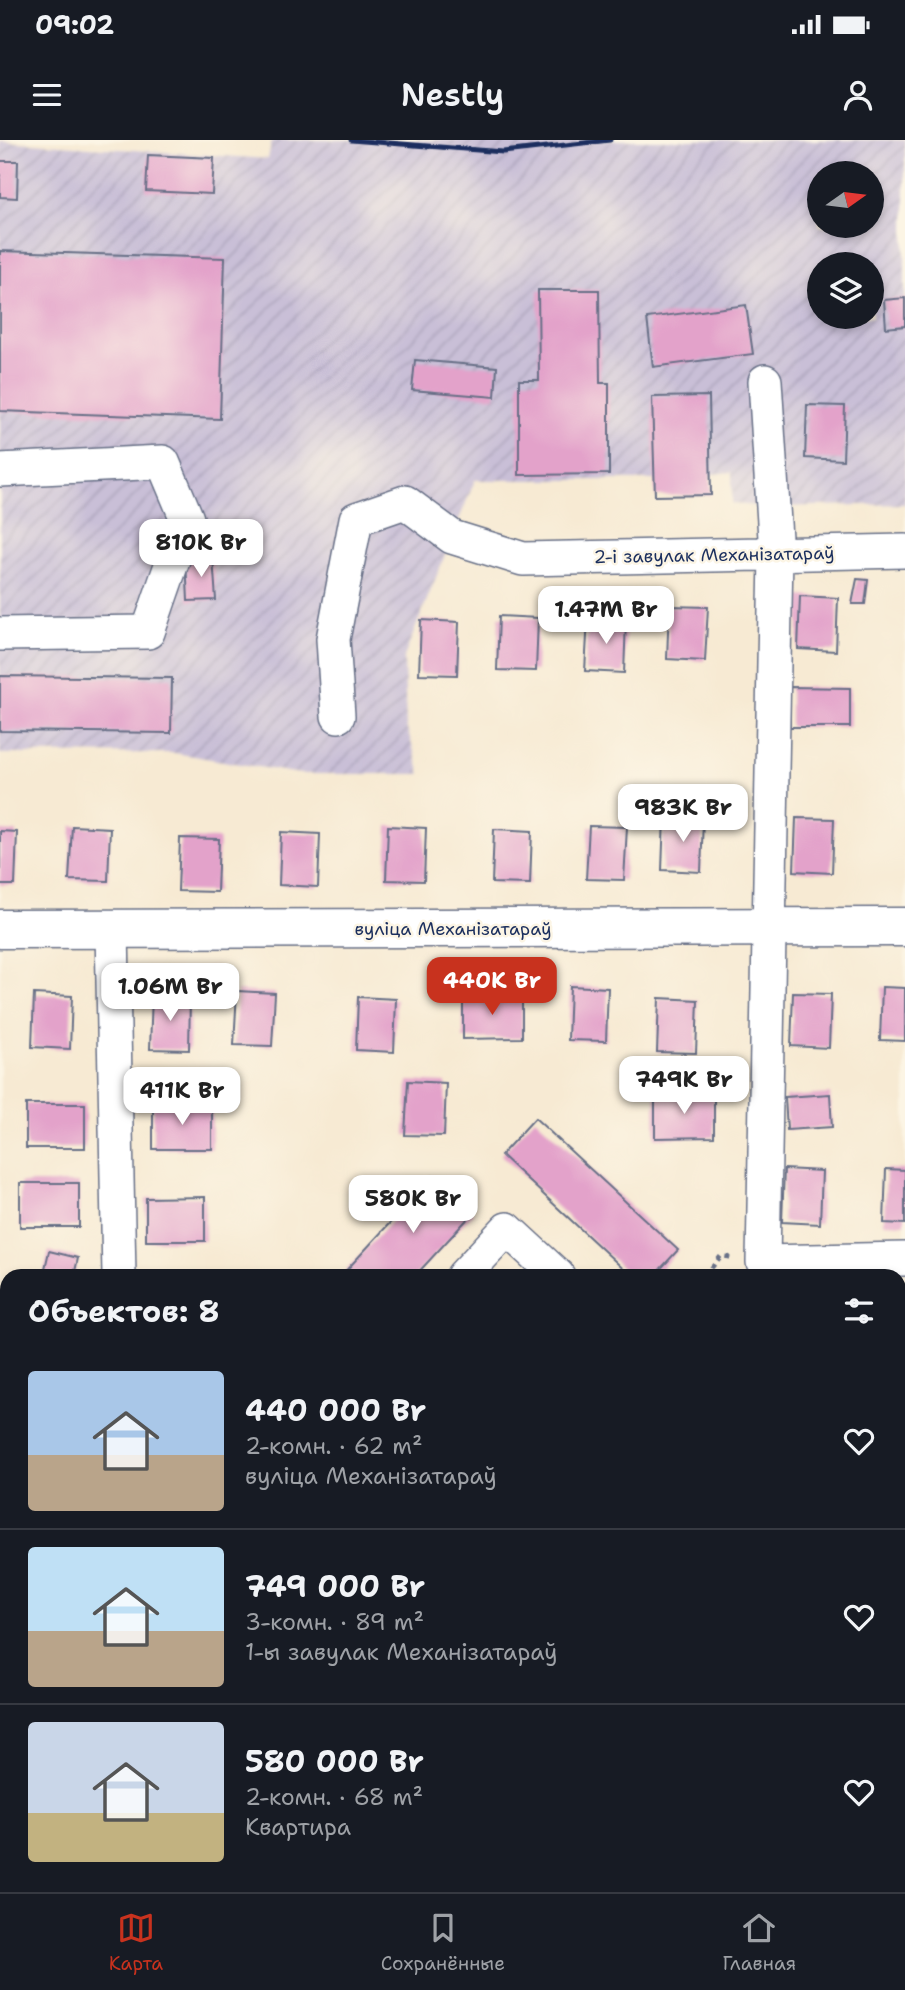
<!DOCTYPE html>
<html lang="ru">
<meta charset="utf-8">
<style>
:root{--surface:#171b24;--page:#242831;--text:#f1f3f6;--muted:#9ea1a6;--line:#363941;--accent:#c8321e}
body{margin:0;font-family:"Shantell Sans",sans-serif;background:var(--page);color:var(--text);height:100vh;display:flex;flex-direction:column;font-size:26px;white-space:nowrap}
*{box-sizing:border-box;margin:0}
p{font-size:23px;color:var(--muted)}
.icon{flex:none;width:38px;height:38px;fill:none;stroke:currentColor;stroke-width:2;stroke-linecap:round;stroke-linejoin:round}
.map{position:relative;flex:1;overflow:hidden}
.panel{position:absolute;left:0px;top:1129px;width:906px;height:625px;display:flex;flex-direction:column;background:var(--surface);border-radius:21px 21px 0 0;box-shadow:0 4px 10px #0003}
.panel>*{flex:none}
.needle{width:46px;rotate:76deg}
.buttons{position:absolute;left:807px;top:21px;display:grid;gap:14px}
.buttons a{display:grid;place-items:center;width:77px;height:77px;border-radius:50%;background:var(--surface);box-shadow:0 4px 10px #0003;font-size:35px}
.price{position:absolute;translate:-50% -60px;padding:0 16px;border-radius:14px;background:#fff;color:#222;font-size:23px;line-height:46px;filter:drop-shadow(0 2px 4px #0008)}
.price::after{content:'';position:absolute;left:50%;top:42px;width:21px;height:16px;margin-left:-10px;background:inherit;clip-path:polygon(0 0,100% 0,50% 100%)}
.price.active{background:var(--accent);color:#fff}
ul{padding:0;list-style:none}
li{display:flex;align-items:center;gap:21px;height:175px;padding:0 28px}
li+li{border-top:2px solid var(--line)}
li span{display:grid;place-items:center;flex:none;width:196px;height:140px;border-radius:7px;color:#555}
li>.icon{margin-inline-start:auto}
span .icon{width:84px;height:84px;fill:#fffc;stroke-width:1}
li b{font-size:30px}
h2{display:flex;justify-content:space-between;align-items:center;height:84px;padding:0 28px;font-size:30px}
.status{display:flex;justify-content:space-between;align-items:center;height:49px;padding:0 35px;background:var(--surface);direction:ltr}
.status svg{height:19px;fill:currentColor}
header{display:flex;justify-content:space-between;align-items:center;height:91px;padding:0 28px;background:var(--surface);font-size:32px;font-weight:600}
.tabs{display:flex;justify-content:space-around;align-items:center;height:98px;border-top:2px solid var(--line);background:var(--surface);font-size:19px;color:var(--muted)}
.tabs a{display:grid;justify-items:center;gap:4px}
.tabs .active{color:var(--accent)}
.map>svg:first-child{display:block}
.built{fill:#e9d2ee}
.industrial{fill:url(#industrial-furrows);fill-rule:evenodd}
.building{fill:#e3a2ca}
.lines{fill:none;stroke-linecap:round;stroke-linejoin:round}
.minor-casing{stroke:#687087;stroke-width:36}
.major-casing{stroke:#687087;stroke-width:41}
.path{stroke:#687087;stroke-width:4.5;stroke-dasharray:5 5;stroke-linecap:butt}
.minor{stroke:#fff;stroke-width:33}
.major{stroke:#fff;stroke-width:38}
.rail{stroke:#1b2f5e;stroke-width:5}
.labels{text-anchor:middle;stroke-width:5;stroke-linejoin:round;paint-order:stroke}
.street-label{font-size:18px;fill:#1b2f5e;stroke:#fcf5e5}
</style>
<div class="status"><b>09:02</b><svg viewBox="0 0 49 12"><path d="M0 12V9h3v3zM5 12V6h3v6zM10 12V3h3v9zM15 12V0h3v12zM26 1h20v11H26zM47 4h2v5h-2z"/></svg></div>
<header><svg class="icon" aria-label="menu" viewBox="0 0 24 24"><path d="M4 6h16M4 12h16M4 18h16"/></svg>Nestly<svg class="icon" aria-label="person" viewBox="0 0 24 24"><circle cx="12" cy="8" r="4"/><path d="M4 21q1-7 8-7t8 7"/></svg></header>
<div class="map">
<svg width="905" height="1752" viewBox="0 0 905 1752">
<defs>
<pattern id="industrial-furrows" width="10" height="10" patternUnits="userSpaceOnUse" patternTransform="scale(1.75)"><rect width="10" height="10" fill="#c9bfd7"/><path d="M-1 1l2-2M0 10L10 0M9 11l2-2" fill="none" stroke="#aca4bb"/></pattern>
</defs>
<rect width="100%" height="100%" fill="#fcf5e5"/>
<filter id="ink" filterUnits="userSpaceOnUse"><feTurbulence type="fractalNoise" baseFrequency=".0143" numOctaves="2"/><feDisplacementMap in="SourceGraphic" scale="14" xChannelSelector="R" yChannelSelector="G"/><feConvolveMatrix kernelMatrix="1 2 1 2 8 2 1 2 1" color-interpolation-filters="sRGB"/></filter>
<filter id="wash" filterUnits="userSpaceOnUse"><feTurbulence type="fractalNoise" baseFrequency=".00686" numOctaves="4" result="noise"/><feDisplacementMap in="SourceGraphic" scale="28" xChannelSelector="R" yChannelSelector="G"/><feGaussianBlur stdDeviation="1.57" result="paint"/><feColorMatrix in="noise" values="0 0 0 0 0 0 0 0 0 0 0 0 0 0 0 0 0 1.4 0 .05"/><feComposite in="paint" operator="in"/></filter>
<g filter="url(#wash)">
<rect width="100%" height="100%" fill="#f7ead3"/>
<path class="built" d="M900 1256 905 1260V1572L900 1578Z"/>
<path class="industrial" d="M272 0H905V364L773 367 732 364V332L654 340H475L404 517 406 586 421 634H300L175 613 0 614V1L268 19ZM819 33H872V86H819ZM819 124H872V177H819Z"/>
<g id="blocks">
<path class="building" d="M148 15 214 18 212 54 146 51Z
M0 21H18L17 58 0 57Z
M0 111 225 118 220 279 0 271Z
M538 150H599L600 243H609V334L519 335V240H539Z
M905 158V186L886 188 884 160Z
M746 165 753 214 653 227 647 178Z
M415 220 497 227 495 257 412 250Z
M709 256 711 355 655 356 652 257Z
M807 265 845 266 843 320 805 318Z
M213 417 216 460 188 461 186 419Z
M857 439 868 440 865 464H852Z
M800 456 838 458 836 511 798 509Z
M669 466 708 467 705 521 667 519Z
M499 476 538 478 536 531 497 530Z
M588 478 626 480 624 533 585 531Z
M421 480 459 482 457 535 419 534Z
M0 536 172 538 171 593 0 591Z
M790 547 850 548V587H790Z
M664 677 703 678 701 732 662 730Z
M796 678 834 679 832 733 794 731Z
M72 686 110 688 108 741 69 740Z
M388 686 426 688 424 741 386 740Z
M589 686 627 687 624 740 586 739Z
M494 689 532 691 530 744 492 743Z
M0 691 17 692 15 745H0Z
M281 692 320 694 318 747 279 745Z
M180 698 219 699 217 752 178 751Z
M212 827 222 828V843H203V828Z
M570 846 608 848 606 901 568 900Z
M882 847 905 848V901L880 900Z
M237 851 275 853 272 906 234 905Z
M793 853 831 854 829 908 791 906Z
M34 854 72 856 70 909 32 907Z
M152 855 190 857 189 910 150 909Z
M463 855H522V898L463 899Z
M358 857 396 859 394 912 356 910Z
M659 858 698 860 696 913 657 912Z
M408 941 446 943 444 996 405 995Z
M714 953V997L655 998V954Z
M830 954 832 987 787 990 785 957Z
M26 964H85V1008H26Z
M153 965H212V1009H153Z
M535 978 678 1110 654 1136H631L501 1015Z
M784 1029 822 1031 820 1084 782 1082Z
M886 1029 905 1030V1084L884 1083Z
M433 1036 473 1073 415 1136H341Z
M20 1043H79V1087H20Z
M205 1057V1101H146V1058Z
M49 1111 78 1118 74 1136 44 1133Z
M900 1159H905V1213L900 1212Z
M905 1643V1727L900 1733V1649Z
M810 1746H887L882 1752H805Z"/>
</g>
</g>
<g filter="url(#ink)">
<use href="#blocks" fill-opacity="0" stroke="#687087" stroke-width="2"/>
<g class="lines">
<defs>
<path id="minor" d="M765 241 776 414 763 1122 905 1119
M0 330 163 322 187 379 148 492 0 494
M338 576 333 499 356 379 405 362 452 397 523 419 905 411
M112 790 119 1136
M463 1136 507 1089 558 1136
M0 1312 7 1304
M900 1425 905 1419
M317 1746 323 1752
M599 1746 607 1752
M223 1752 230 1746"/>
<path id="major" d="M0 789 905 787
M0 1707 7 1713
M46 1746 52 1752"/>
</defs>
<use href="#minor" class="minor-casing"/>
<use href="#major" class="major-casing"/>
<path class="path" d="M705 1136 721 1116 735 1118
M0 1478 3 1480 7 1475
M0 1619 7 1625
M139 1746 145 1752
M692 1746 699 1752
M667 1752 671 1746"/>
<use href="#minor" class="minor"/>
<use href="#major" class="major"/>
<path class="rail" d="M351 0 503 12 610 0"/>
</g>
</g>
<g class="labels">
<g class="street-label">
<text transform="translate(714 415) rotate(-1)" y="6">2-і завулак Механізатараў</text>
<text x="453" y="795">вуліца Механізатараў</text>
</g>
</g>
</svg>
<div class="buttons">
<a><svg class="needle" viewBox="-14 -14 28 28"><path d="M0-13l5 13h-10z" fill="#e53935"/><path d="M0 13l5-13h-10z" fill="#9ea1a6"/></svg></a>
<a><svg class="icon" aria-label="layers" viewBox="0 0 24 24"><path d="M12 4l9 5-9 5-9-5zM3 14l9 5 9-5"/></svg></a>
</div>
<b class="price" style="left:201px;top:439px">810K Br</b>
<b class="price" style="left:606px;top:506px">1.47M Br</b>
<b class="price" style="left:683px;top:704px">983K Br</b>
<b class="price active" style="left:492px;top:877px">440K Br</b>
<b class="price" style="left:170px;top:883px">1.06M Br</b>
<b class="price" style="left:684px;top:976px">749K Br</b>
<b class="price" style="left:182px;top:987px">411K Br</b>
<b class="price" style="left:413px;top:1095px">580K Br</b>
<section class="panel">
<h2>Объектов: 8<svg class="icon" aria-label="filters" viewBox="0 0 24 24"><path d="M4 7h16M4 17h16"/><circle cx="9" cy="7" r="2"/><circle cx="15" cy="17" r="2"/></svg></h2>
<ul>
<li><span style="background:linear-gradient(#a9c7e8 60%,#b9a48a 0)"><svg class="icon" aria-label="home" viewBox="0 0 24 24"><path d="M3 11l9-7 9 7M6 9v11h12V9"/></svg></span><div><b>440 000 Br</b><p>2-комн. · 62 m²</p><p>вуліца Механізатараў</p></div><svg class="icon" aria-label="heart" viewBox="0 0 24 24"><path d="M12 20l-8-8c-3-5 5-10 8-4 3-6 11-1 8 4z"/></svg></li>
<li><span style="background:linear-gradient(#bfe0f5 60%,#b9a48a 0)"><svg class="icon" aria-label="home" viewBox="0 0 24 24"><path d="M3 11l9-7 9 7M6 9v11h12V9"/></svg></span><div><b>749 000 Br</b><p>3-комн. · 89 m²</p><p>1-ы завулак Механізатараў</p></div><svg class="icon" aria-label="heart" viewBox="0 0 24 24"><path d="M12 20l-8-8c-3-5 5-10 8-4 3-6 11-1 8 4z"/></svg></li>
<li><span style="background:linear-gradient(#c9d6e8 65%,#c2b280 0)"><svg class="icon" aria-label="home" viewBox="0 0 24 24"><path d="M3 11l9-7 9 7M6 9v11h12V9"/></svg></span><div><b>580 000 Br</b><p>2-комн. · 68 m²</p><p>Квартира</p></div><svg class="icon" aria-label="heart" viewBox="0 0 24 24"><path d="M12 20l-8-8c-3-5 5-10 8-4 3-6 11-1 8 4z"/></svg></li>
</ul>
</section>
</div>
<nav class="tabs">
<a class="active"><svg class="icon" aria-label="map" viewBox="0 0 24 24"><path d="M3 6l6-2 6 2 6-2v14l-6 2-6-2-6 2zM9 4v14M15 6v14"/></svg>Карта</a>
<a><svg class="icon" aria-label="saved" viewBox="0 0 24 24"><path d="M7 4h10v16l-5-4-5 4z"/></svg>Сохранённые</a>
<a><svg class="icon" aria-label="home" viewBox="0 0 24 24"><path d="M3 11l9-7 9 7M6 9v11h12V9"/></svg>Главная</a>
</nav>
